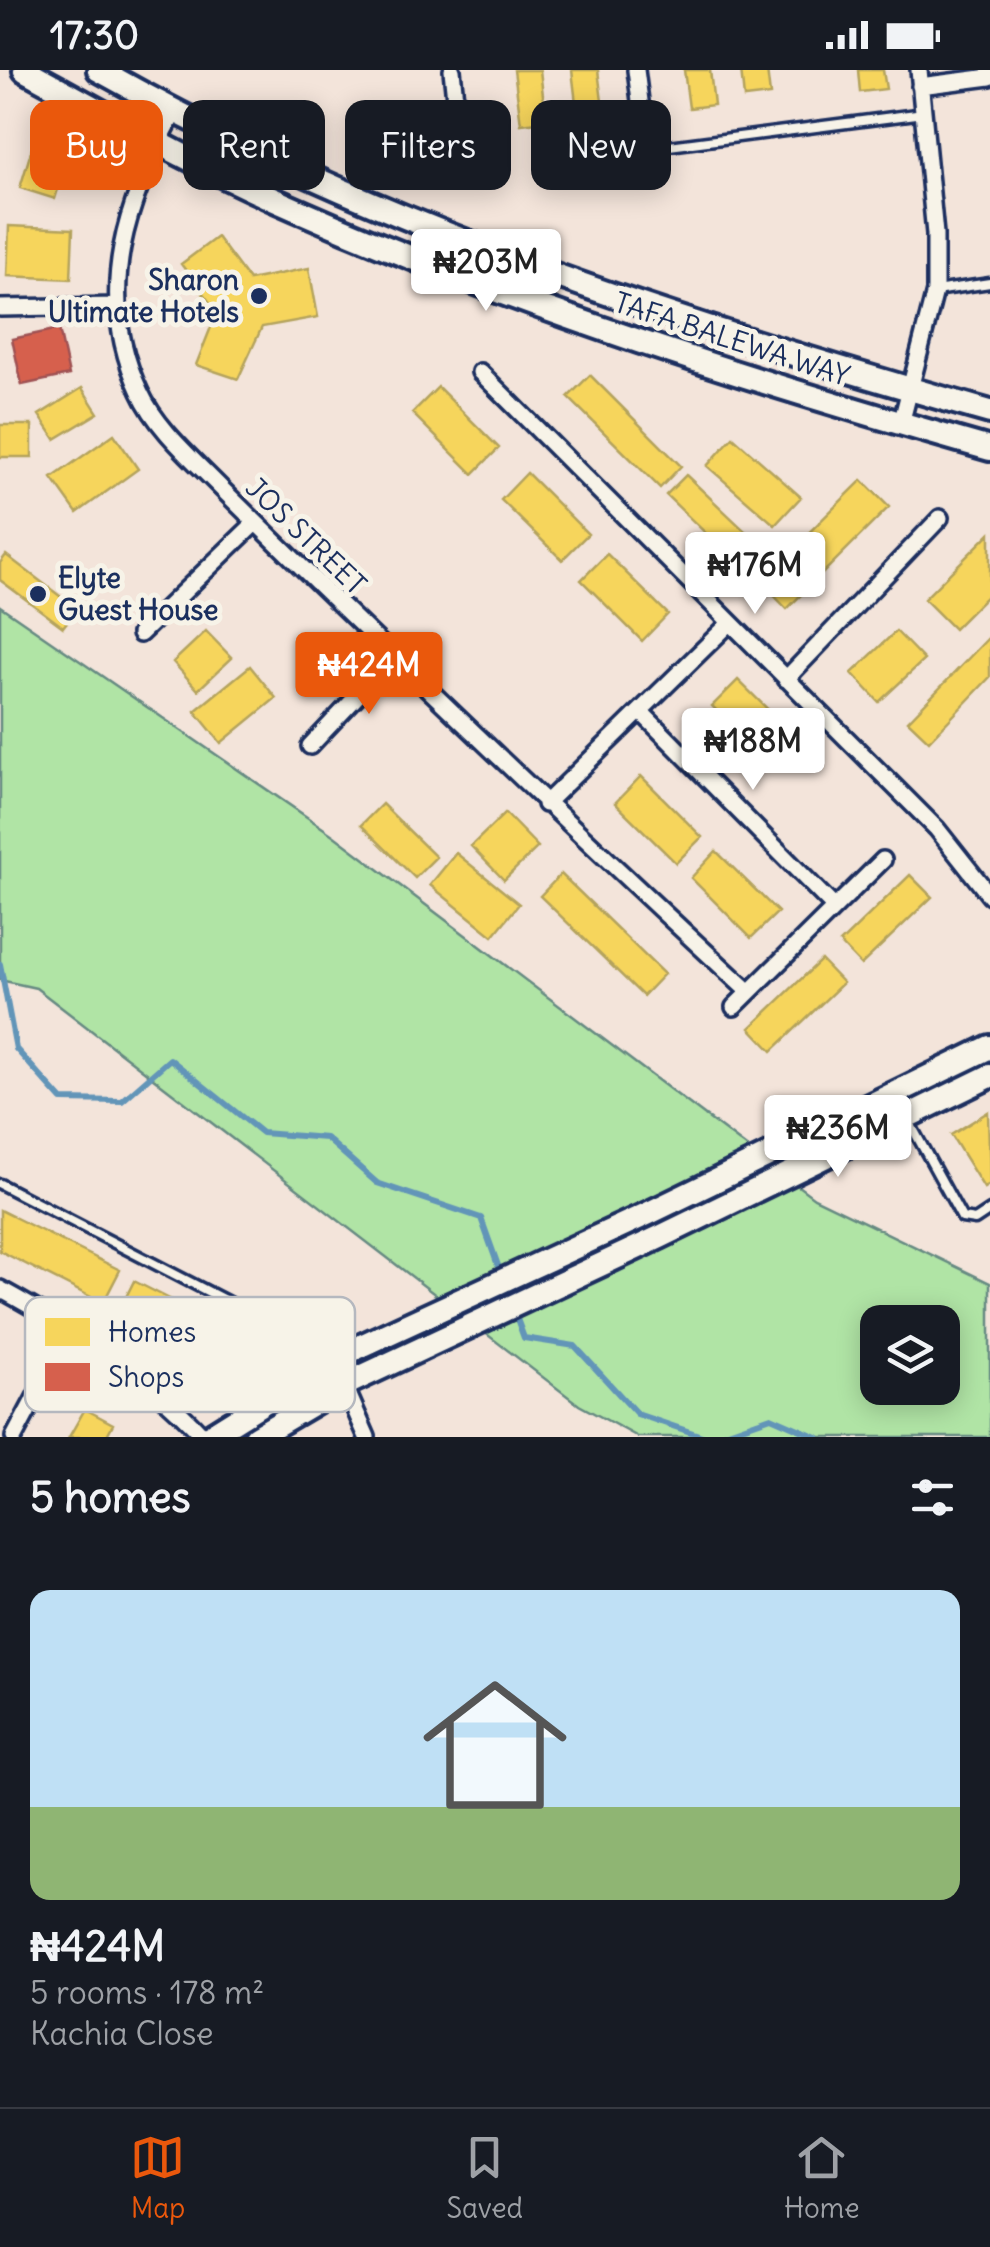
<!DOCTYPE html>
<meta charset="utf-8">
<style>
:root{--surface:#171b24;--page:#20242c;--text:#f1f3f6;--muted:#9ea1a6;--line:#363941;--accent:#ea580c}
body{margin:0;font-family:Delius,sans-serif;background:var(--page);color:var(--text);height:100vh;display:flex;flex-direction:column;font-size:38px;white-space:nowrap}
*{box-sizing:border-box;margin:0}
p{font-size:32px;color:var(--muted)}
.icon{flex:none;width:55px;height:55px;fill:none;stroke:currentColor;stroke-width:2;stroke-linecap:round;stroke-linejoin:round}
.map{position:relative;height:1367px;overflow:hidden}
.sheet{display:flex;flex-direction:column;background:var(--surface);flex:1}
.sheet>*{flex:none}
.guide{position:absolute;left:30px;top:30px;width:930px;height:90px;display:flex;gap:20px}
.fabs{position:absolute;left:860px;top:1235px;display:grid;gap:20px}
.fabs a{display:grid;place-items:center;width:100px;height:100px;border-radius:20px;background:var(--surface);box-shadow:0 5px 25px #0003;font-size:50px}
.price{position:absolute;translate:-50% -85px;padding:0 22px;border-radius:10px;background:#fff;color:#222;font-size:32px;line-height:65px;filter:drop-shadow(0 2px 5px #0008)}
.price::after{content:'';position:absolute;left:50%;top:60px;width:30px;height:22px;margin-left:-15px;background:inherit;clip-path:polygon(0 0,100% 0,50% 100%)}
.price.on{background:var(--accent);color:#fff}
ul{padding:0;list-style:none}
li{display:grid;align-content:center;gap:20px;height:530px;padding:0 30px}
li+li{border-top:2px solid var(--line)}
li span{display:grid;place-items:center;height:310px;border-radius:20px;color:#555}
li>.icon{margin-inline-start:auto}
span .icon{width:180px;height:180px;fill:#fffc;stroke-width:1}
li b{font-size:42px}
h2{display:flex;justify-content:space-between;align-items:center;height:120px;padding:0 30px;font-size:42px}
.chip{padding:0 35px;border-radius:20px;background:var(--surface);box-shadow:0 5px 25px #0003;font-size:35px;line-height:90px}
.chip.on{background:var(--accent);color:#fff}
.status{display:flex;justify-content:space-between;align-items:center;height:70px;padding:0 50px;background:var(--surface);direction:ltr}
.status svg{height:28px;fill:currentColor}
.tabs{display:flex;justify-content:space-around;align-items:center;height:140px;border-top:2px solid var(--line);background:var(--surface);font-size:28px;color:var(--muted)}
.tabs a{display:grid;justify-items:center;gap:5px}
.tabs .on{color:var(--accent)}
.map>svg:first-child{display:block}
.green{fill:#b0e4a5;stroke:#668a82;stroke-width:2.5;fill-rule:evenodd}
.homes{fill:#f6d55c;stroke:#b4a35d;stroke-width:2.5}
.shops{fill:#d6604d;stroke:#9e5152;stroke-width:2.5}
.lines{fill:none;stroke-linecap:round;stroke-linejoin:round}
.stream{stroke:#6295b8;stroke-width:6}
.lane-casing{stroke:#1b2f5e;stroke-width:15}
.street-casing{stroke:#1b2f5e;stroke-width:22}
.secondary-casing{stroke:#1b2f5e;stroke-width:30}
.lane{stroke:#f7f3e8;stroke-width:8}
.street{stroke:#f7f3e8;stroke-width:15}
.secondary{stroke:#f7f3e8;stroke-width:22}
.poi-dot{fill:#1b2f5e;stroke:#f7f3e8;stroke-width:4}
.labels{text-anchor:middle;stroke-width:10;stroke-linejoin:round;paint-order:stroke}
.poi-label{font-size:28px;font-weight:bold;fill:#1b2f5e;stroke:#f7f3e8;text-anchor:end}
.street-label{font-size:28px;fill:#1b2f5e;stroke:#f7f3e8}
.key{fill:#f7f3e8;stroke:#b5b8bf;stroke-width:2.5}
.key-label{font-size:28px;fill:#1b2f5e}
</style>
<div class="status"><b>17:30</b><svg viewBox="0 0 49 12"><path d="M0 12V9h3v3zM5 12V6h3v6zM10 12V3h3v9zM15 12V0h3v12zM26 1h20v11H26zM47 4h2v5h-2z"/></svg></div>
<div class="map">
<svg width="990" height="1367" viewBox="0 0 990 1367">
<rect width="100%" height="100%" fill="#f3e4da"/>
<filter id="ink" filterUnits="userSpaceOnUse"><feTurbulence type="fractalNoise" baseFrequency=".01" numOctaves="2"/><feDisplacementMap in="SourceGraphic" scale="20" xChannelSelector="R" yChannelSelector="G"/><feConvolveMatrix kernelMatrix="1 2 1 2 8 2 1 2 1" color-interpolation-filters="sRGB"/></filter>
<g filter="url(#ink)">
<path class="green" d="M0 536 333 765 814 1128 990 1213V1367H638L579 1335 36 918 0 910ZM878 1252H942V1318H878Z"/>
<path class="homes" d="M514 0H540L546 51 521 54Z
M572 0H598L604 47 578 50Z
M684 0H710L714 35 689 38Z
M741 0H767L770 25 744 28Z
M858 0H883L886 19 860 22Z
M39 55 74 66 55 129 20 118Z
M9 156 73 159 71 209 7 206Z
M217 167 249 210 309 198 318 247 262 257 238 309 196 295 217 242 181 194Z
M590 305 681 396 660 418 568 327Z
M438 317 499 378 473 404 412 343Z
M82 318 98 343 55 369 39 345Z
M0 355H32V387H0Z
M114 364 138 399 77 443 52 408Z
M733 367 801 427 775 455 707 396Z
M527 403 588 464 562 490 501 430Z
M686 405 764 479 744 500 666 425Z
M862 410 889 437 787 539 760 511Z
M990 463V523L954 559 924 529Z
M607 484 668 544 642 571 581 510Z
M6 485 77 539 63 557 0 510V493Z
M206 561 232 588 198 620 173 592Z
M896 561 924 590 879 632 852 603Z
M990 566V607L929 671 908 651Z
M250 596 276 628 221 673 195 641Z
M738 610 799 670 773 696 712 636Z
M641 706 702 767 676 793 615 733Z
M382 734 436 787 415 808 361 755Z
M505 743 538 777 504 810 471 776Z
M716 781 778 842 751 868 691 808Z
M456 783 519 834 493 866 430 815Z
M561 804 664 904 643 926 540 826Z
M910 805 932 827 861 895 840 873Z
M821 890 843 913 772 981 750 958Z
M988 1042 990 1114 984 1118 951 1065Z
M0 1140 120 1200 103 1233 0 1181Z
M134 1211 223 1256 205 1292 116 1247Z
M85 1339 113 1354 106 1367H69Z"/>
<path class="shops" d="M59 259 69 305 22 315 12 269Z"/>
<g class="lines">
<path class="stream" d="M0 894 16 979 62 1030 122 1031 170 989 262 1063 326 1068 377 1113 481 1148 501 1204
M505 1216 524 1268 575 1276 637 1344 705 1367
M714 1367 771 1347 817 1367"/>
<defs>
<path id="lane" d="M646 79 924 43
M935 221 990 213
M907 1048 962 1148 975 1150 990 1140
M0 1114 240 1238"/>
<path id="street" d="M452 0 455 29
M636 0 649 101
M920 16 990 7
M175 41C127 130 93 223 140 322 155 355 186 383 212 409 248 445 284 480 320 515 462 652 604 788 749 922
M0 238 118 236
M480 302 937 759 990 826
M901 354 935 221V164L919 0
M140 564 255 453
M786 609 940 448
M640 641 834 837
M310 676 394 587
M545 734 730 553
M734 937 883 790
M0 1219C76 1261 144 1303 204 1367
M333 1289 367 1367
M14 1367 72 1258"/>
<path id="secondary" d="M25 0C114 49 202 99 295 139 520 238 754 312 990 379
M99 0C377 157 684 255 990 342
M208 1367 333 1289 649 1143 990 977
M256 1367 344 1315 660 1167 990 1006"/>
</defs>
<use href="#lane" class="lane-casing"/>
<use href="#street" class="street-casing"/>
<use href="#secondary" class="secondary-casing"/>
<use href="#lane" class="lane"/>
<use href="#street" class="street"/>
<use href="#secondary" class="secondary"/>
</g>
</g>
<g class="poi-dot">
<circle cx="259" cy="226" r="10"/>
<circle cx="38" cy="524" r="10"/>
</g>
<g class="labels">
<g class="poi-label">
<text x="239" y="220">Sharon<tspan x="239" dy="32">Ultimate Hotels</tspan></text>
<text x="58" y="518" text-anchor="start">Elyte<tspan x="58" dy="32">Guest House</tspan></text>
</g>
<g class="street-label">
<text transform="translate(732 269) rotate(18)" y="10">TAFA BALEWA WAY</text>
<text transform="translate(306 466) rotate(44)" y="10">JOS STREET</text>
</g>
</g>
<rect x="25" y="1227" width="330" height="115" rx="15" class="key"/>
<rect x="45" y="1248" width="45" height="28" fill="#f6d55c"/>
<rect x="45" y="1293" width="45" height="28" fill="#d6604d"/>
<g class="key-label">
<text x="108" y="1272">Homes</text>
<text x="108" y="1317">Shops</text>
</g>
</svg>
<div class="fabs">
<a><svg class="icon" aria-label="layers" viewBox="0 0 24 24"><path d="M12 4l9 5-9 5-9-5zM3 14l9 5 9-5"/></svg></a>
</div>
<b class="price" style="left:486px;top:244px">₦203M</b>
<b class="price" style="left:755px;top:547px">₦176M</b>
<b class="price on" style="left:369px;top:647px">₦424M</b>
<b class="price" style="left:753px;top:723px">₦188M</b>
<b class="price" style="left:838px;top:1110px">₦236M</b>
<div class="guide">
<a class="chip on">Buy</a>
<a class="chip">Rent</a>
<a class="chip">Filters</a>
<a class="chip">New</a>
</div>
</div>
<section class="sheet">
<h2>5 homes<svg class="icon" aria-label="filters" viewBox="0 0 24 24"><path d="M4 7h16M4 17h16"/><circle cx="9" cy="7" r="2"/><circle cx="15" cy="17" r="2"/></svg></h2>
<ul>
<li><span style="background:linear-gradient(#bfe0f5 70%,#8fb573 0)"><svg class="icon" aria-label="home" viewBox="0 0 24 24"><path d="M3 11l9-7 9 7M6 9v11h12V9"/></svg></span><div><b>₦424M</b><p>5 rooms · 178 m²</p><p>Kachia Close</p></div></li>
</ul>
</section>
<nav class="tabs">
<a class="on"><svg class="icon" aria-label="map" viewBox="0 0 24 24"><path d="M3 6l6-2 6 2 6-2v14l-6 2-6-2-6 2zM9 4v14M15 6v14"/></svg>Map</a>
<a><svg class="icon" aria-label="saved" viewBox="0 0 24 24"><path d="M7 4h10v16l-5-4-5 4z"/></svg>Saved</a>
<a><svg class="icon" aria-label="home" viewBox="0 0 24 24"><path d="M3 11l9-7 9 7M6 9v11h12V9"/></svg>Home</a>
</nav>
